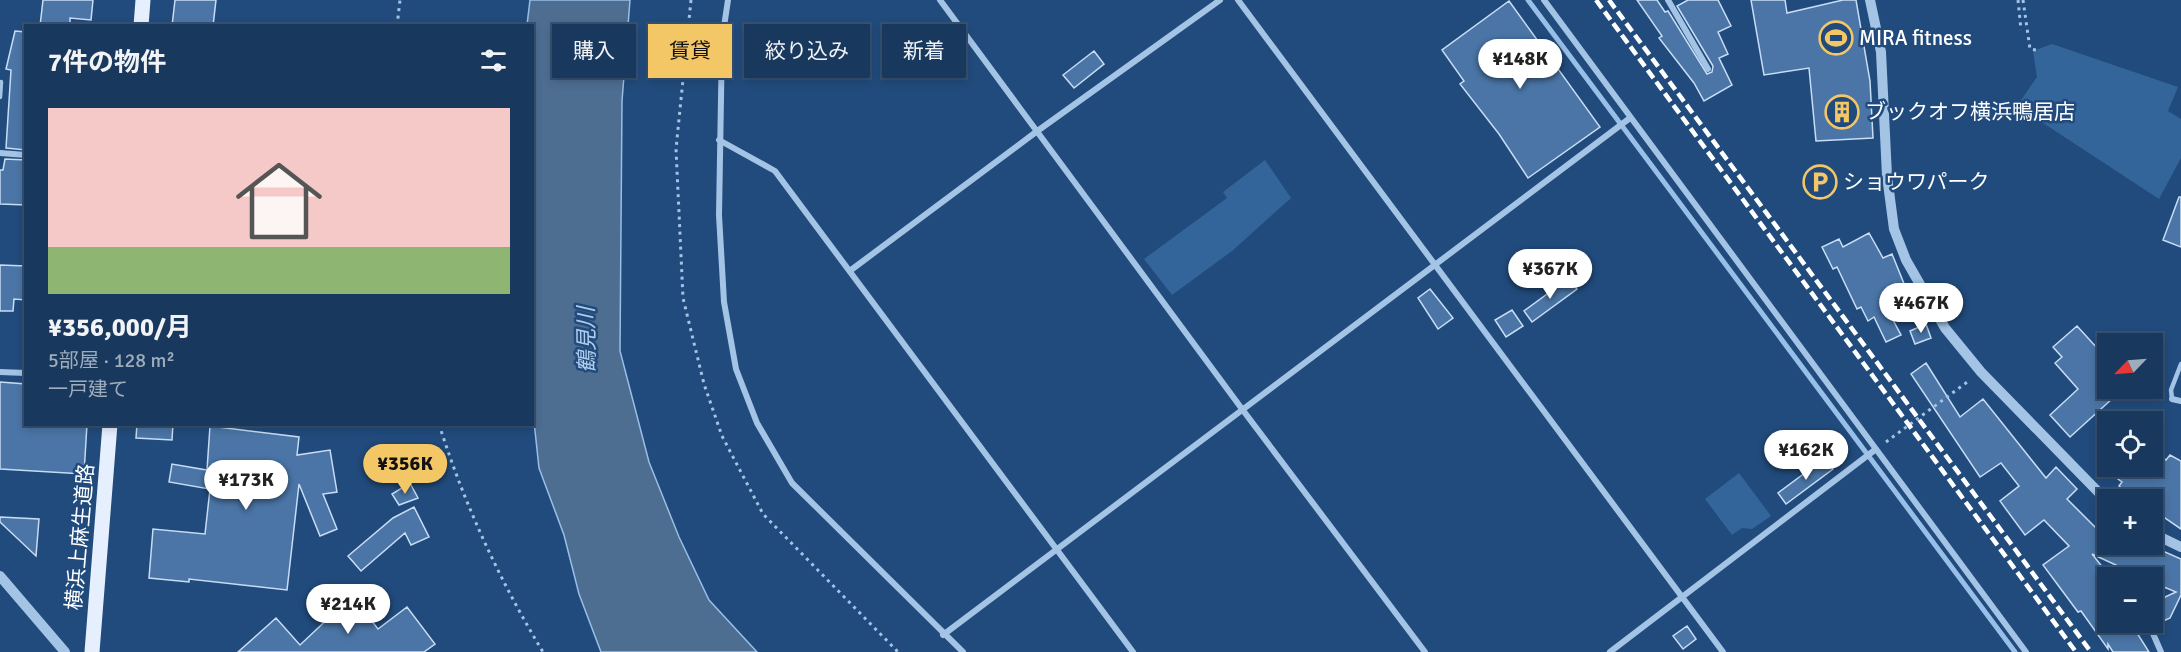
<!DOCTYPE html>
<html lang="ja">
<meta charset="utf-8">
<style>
:root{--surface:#19385d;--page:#223f63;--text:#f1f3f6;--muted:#9facbc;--line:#375272;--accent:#f3c666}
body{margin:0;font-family:Signika,"Noto Sans JP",sans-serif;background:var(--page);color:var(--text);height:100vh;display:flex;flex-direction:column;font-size:22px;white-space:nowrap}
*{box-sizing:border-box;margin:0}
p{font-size:20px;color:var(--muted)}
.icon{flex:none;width:33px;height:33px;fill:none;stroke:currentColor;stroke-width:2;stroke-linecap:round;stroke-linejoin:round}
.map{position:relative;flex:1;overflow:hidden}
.side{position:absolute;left:24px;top:24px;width:510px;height:402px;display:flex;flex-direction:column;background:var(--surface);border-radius:0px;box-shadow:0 3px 9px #0003,0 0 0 2px var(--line)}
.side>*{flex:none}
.banner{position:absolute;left:552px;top:24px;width:570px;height:54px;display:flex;gap:12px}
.needle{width:39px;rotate:245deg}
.fabs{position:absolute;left:2097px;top:333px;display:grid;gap:12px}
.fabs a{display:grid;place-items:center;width:66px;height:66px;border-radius:0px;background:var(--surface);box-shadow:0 3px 9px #0003,0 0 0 2px var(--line);font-size:30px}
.price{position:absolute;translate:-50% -51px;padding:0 14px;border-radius:21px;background:#fff;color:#222;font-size:20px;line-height:39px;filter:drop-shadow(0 2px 3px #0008)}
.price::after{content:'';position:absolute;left:50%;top:36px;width:18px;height:14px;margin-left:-9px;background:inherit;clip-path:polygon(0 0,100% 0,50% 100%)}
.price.on{background:var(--accent);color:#111}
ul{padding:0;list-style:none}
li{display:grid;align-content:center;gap:12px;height:318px;padding:0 24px}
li+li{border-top:2px solid var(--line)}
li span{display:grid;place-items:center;height:186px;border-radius:0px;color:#555}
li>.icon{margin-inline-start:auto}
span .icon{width:108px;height:108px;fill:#fffc;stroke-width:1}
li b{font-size:26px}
h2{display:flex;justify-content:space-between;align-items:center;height:72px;padding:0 24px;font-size:26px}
.chip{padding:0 21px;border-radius:0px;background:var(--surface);box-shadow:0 3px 9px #0003,0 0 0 2px var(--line);font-size:21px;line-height:54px}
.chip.on{background:var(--accent);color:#111}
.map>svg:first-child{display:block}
.green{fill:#34659a}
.water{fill:#4d6d91;stroke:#98bfe7;stroke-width:1.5}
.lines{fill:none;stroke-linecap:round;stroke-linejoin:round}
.stream{stroke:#98bfe7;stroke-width:5}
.building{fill:#4a75a6;stroke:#c8ddf5;stroke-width:1.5}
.path{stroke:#a4c4e6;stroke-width:3;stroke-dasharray:3 4.5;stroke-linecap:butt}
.service{stroke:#a4c4e6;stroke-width:4.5}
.minor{stroke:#a4c4e6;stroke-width:6}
.tertiary{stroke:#a4c4e6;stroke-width:10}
.primary{stroke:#e6effd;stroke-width:15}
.rail{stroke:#fff;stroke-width:4.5;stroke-dasharray:10 4.5;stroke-linecap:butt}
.labels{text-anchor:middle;stroke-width:5;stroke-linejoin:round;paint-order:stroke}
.poi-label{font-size:21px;fill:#fff;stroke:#214b7c;text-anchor:start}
.street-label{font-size:21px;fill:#fff;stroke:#214b7c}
.water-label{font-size:22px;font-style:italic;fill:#afceee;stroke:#214b7c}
</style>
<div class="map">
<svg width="2181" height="652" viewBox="0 0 2181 652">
<rect width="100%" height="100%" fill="#214b7c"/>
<path class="green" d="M2052 44 2178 87 2168 111 2181 119V158L2159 199 2017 106 2037 77 2033 51Z
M1265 160 1291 198 1232 251 1172 295 1144 259 1227 198 1223 192Z
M1739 473 1771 516 1752 529 1742 528 1732 535 1705 499Z"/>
<path class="water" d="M530 0H630L622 101 620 351 649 462 679 537 709 600 757 652H601L579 594 564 535 539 468 533 412 532 26 527 25Z"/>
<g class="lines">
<path class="stream" d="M1528 0 2015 652"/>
</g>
<path class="building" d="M43 0H93L91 20 70 18V26H40Z
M175 0H216L213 26H172Z
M1637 0H1657L1665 12 1668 11 1707 74 1712 72 1713 66 1677 6 1688 0H1718L1731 26 1718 32 1728 54 1719 58 1732 85 1704 101 1694 83 1659 38 1662 36Z
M1751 0H1785L1787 13 1843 0H1856L1870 81 1873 138 1816 141 1809 68 1764 75Z
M1509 1 1600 127 1528 178 1499 134 1460 84 1464 81 1442 50Z
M15 31 26 32V150L6 148 11 70 6 69Z
M1094 51 1104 64 1074 88 1063 75Z
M5 159 26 160V205L0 204V170H3Z
M2179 197H2181V247L2163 240Z
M1869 233 1883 258 1892 254 1909 296 1886 307 1901 335 1886 342 1874 317 1868 321 1861 307 1857 309 1837 267 1833 269 1822 247 1839 239 1843 247Z
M0 265 26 266V300L14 299 13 311H0Z
M1569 278 1577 289 1532 322 1524 311Z
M1430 289 1453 318 1438 329 1418 298Z
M1512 310 1523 326 1506 337 1495 320Z
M1926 324 1931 338 1915 344 1910 331Z
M2077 326 2108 360V388H2124L2070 437 2050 415 2078 389 2055 363 2062 357 2053 347Z
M1926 363 1960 417 1983 399 2046 478 2056 467 2077 489 2067 499 2108 540V544H2147L2181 559V595L2170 618 2155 625 2152 603 2176 592 2152 582V578H2144L2092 554 2108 574V622H2143L2145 629 2137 633 2149 652H2113L2108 644V649L2081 611 2078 612 2043 565 2069 546 2044 520 2025 535 2000 501 2019 486 2001 463 1980 477 1911 374Z
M0 382 26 384V424H87L84 474 0 469Z
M137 424H173L172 440 136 438Z
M210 426 299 437 297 455 330 450 337 492 323 494 337 529 320 536 299 484 287 590 189 579V582L149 578 153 529 205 534 210 489 169 482 172 464 207 470Z
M2152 451 2166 460 2170 455 2181 461V529L2155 511 2163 500H2135L2119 486 2122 482 2100 466H2152Z
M1825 458 1833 469 1786 504 1778 493Z
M410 483 418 498 399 505 392 494Z
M414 507 429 537 411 545 405 533 361 571 348 556 393 518Z
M0 517 39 519 36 556 0 522Z
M352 596 378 629 407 607 435 644 424 652H238L276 618 300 645Z
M1687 626 1696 639 1683 649 1673 636Z"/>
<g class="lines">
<path class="path" d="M691 0 676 149 683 298 704 384 722 436 763 514 898 652
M2018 0 2021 30
M2023 0 2030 49 2036 50
M397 26 400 0
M439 424C464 504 500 581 543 652
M1886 442 1970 380"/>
<path class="service" d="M0 97 1 82
M2172 399 2171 390 2181 364"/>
<path class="minor" d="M728 0 722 40 719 215 724 302 736 369 757 423 792 483 963 652
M940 0 1242 409 1425 652
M1238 0 1723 652
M1544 0 2026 652
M1668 0 1708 69
M719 140 775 171 1133 652
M0 153 26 155
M851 270 1036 132 1220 0
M0 372 26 373
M2172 399 2181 401
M2148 622 2161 652
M943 635 1630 118
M1610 652 1876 449"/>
<path class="tertiary" d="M1870 0 1881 52 1887 176 1894 229 1906 260 1945 328 1981 372 2108 502
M2152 533 2181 547
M0 576 65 652"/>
<path class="primary" d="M141 26 143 0
M92 652 110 424"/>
<path class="rail" d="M1596 0 2076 652
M1609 0 2091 652"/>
</g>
<defs>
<symbol id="stadium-ring" viewBox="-11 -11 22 22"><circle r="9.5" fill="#214b7c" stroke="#f3c666" stroke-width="1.5"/><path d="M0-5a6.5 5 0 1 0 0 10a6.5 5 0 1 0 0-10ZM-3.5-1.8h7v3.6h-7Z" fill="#f3c666"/></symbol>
<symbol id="building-ring" viewBox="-11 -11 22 22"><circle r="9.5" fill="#214b7c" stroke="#f3c666" stroke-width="1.5"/><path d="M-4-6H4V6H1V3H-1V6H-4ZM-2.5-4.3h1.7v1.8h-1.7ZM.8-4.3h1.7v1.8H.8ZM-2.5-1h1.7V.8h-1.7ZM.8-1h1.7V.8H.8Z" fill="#f3c666"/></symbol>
<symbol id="parking-ring" viewBox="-11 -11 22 22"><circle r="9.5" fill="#214b7c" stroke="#f3c666" stroke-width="1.5"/><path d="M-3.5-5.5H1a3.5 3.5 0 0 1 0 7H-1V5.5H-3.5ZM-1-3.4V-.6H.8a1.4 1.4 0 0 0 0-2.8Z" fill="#f3c666"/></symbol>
</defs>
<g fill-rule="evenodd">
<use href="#stadium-ring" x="1817" y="19" width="38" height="38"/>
<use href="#building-ring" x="1823" y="93" width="38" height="38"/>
<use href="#parking-ring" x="1801" y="163" width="38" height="38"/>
</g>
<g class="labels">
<g class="poi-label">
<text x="1859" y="45">MIRA fitness</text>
<text x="1865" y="119">ブックオフ横浜鴨居店</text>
<text x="1843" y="189">ショウワパーク</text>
</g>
<g class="street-label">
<text transform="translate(80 537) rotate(-85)" y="7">横浜上麻生道路</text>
</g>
<g class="water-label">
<text transform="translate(586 340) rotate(-91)" y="8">鶴見川</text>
</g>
</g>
</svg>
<div class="fabs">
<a><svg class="needle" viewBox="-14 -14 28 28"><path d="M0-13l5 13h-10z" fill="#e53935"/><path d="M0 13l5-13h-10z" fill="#9facbc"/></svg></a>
<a><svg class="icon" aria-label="locate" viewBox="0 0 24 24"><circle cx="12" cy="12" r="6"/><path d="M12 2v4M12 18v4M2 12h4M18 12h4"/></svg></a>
<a>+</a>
<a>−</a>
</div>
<b class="price" style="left:1520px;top:90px">¥148K</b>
<b class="price" style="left:1550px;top:300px">¥367K</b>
<b class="price" style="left:1921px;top:334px">¥467K</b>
<b class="price" style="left:1806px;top:481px">¥162K</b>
<b class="price on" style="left:405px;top:495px">¥356K</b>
<b class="price" style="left:246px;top:511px">¥173K</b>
<b class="price" style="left:348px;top:635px">¥214K</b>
<div class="banner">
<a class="chip">購入</a>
<a class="chip on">賃貸</a>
<a class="chip">絞り込み</a>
<a class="chip">新着</a>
</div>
<section class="side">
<h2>7件の物件<svg class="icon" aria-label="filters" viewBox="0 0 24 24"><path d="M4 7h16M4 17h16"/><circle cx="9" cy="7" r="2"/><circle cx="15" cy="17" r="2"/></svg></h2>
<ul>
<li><span style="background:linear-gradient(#f6c9c9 75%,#8fb573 0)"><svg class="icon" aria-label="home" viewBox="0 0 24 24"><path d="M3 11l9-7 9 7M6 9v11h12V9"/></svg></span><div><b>¥356,000/月</b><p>5部屋 · 128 m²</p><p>一戸建て</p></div></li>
</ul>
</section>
</div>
